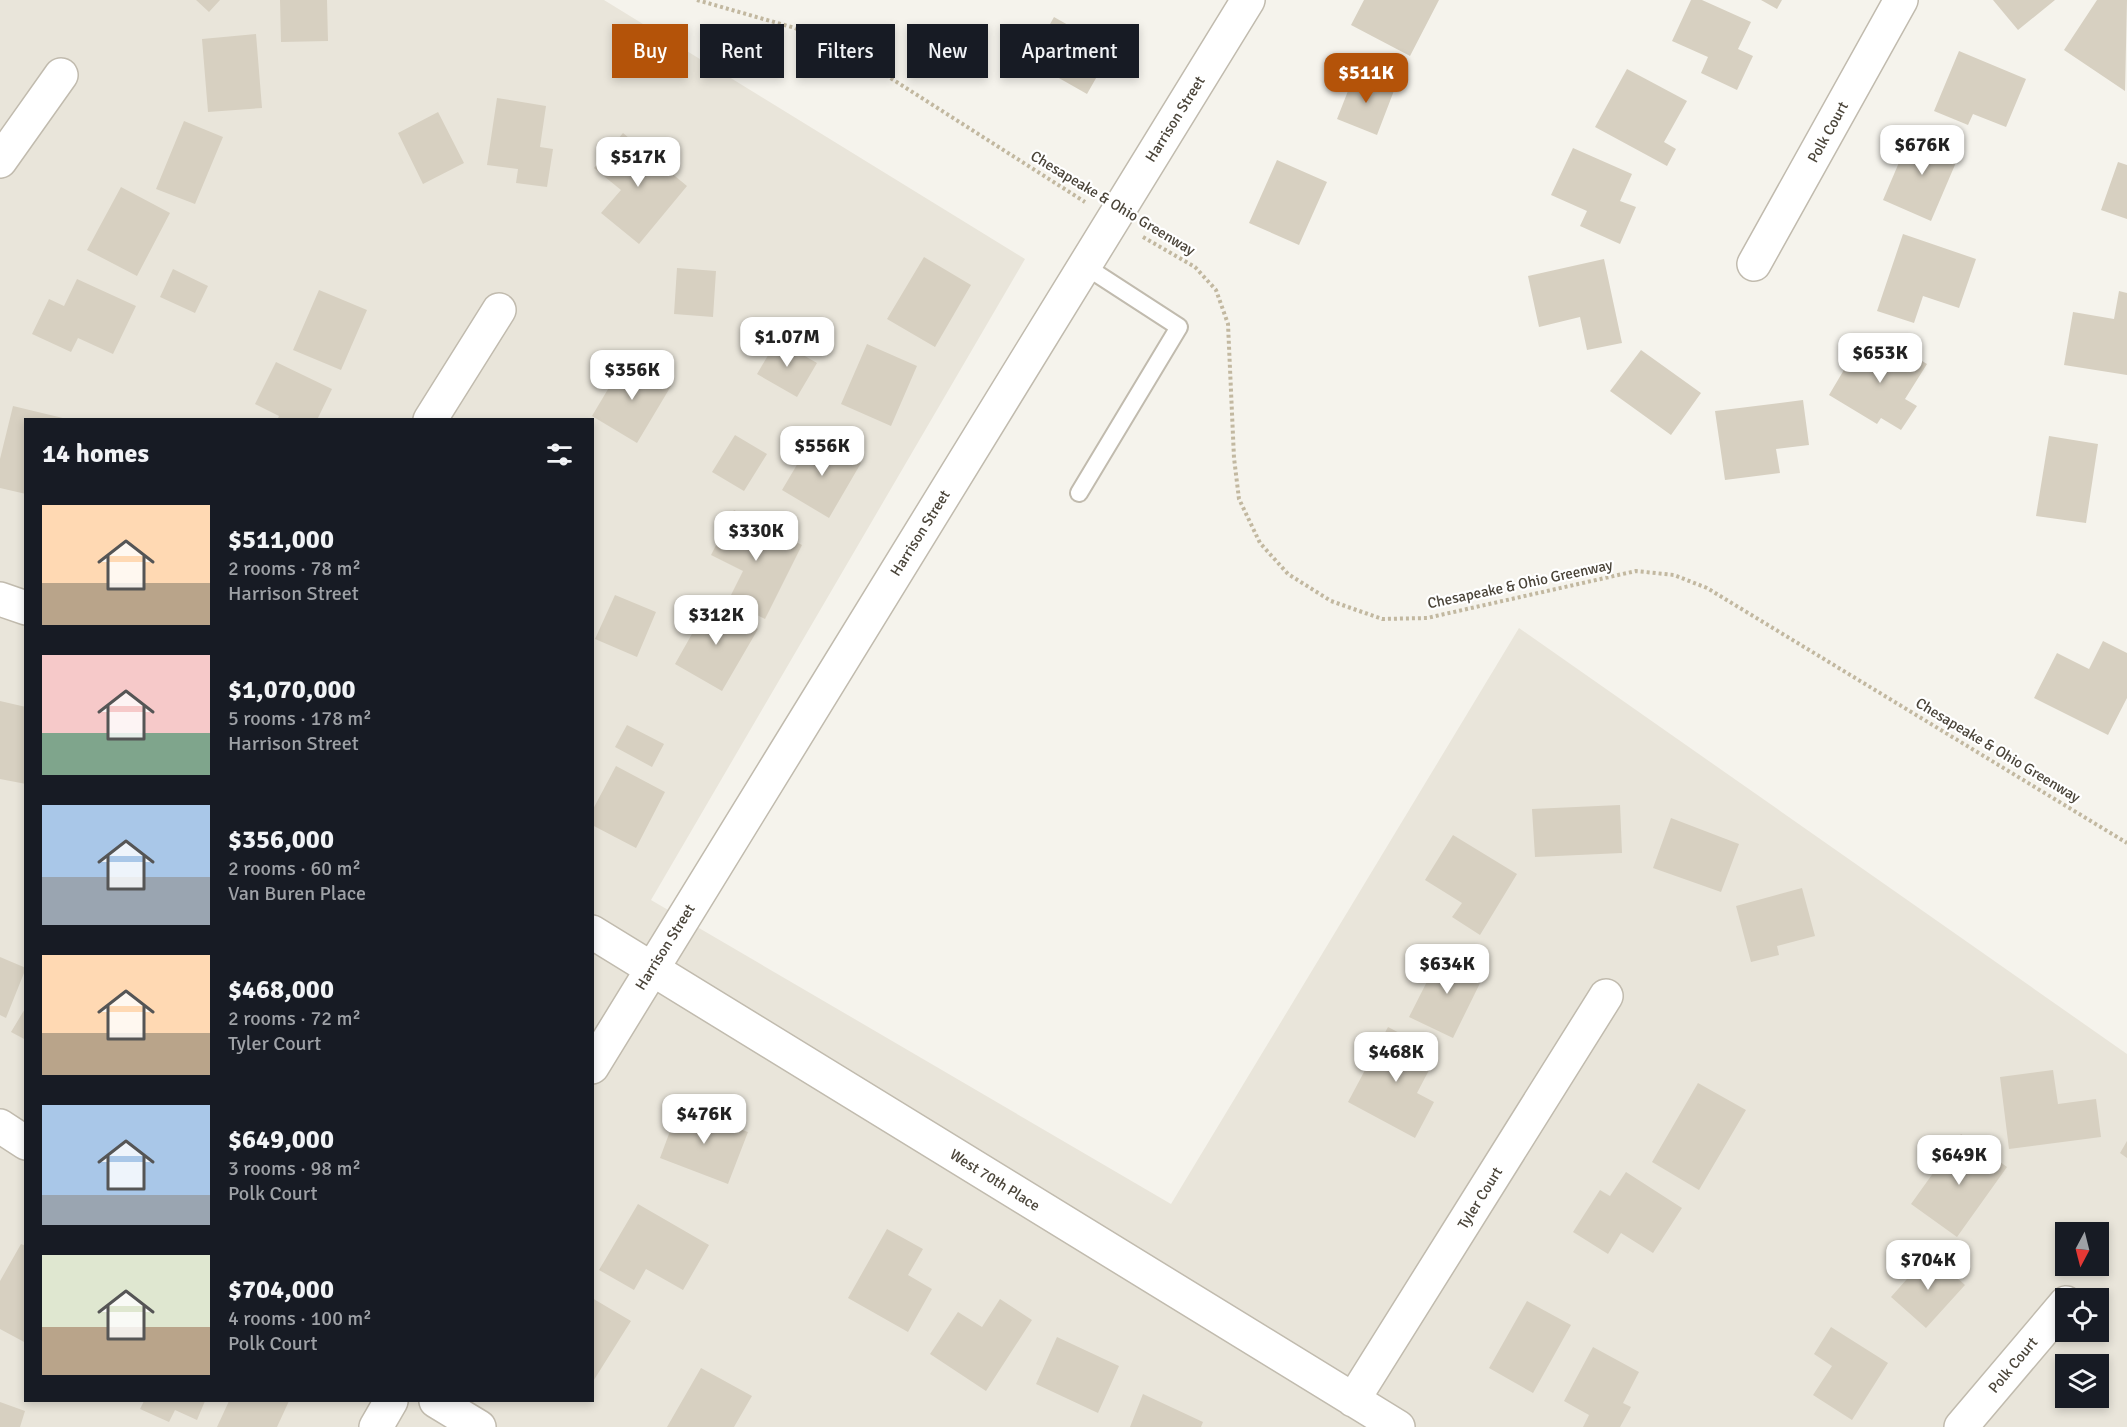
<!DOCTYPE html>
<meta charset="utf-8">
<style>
:root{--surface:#171b24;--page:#242831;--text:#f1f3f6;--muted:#9ea1a6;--accent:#b45309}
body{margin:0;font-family:Signika,sans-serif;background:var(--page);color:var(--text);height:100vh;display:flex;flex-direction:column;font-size:22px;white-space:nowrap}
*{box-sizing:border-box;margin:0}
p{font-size:20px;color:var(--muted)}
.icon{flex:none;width:33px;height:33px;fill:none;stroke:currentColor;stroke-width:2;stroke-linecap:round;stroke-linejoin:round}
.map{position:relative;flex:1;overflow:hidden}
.details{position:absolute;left:24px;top:418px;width:570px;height:984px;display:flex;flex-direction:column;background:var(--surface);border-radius:0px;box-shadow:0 3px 9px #0003}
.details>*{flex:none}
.hud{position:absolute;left:612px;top:24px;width:570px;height:54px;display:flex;gap:12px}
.needle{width:39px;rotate:187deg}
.tools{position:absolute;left:2055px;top:1222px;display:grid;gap:12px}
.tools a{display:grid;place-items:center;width:54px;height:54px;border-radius:0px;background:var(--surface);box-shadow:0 3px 9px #0003;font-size:30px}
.price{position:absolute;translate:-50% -51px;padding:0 14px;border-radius:12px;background:#fff;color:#222;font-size:20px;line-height:39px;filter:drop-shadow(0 2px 3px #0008)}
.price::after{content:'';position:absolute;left:50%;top:36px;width:18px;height:14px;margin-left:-9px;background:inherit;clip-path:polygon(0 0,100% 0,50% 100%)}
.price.selected{background:var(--accent);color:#fff}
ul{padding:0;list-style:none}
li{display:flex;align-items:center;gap:18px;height:150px;padding:0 18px}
li span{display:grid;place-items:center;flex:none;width:168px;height:120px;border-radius:0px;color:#555}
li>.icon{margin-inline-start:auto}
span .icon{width:72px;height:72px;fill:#fffc;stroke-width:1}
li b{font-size:26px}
h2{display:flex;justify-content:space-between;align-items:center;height:72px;padding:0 18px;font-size:26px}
.pill{padding:0 21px;border-radius:0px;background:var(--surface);box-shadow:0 3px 9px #0003;font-size:21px;line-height:54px}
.pill.selected{background:var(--accent);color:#fff}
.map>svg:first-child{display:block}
.residential{fill:#e9e5da;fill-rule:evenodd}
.building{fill:#d7d0c1}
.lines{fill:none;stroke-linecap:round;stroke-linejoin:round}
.lane-casing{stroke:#c1bbae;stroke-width:20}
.street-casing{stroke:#c1bbae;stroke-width:36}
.path{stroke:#c2b8a0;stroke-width:4;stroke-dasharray:3 3;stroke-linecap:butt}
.lane{stroke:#fff;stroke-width:16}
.street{stroke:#fff;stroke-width:33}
.labels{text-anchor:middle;stroke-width:4.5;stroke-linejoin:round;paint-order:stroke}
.street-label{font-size:15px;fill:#4a4439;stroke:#fff}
</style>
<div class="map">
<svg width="2127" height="1427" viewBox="0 0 2127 1427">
<rect width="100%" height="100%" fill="#f5f3ec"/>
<path class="residential" d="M0 0H604L1025 259 651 900 1171 1204 1519 628 2127 1054V1427H0ZM26 420H592V1401H26ZM2066 1233H2098V1266H2066ZM2066 1299H2098V1332H2066ZM2066 1365H2098V1398H2066Z"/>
<path class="building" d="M196 0H220L209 12Z
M280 0H327L328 41 281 42Z
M1364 0H1439L1410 56 1351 25Z
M1691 0H1702L1751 22 1738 49 1753 56 1737 90 1701 73 1708 57 1672 41Z
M1761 0H1782L1777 9Z
M1993 0H2055L2018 30Z
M2097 0H2127L2125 91 2064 50Z
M1054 17 1112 50 1087 94 1029 61Z
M256 34 262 108 208 112 202 39Z
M1959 51 2026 79 2006 127 1973 114 1968 125 1934 111Z
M1627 69 1687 101 1664 142 1676 149 1667 166 1595 127Z
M1355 73 1395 88 1377 135 1337 119Z
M497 98 546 106 540 147 553 149 547 187 516 183 518 169 487 165Z
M438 112 464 163 423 184 398 133Z
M184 121 223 137 195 204 156 189Z
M1912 132 1960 153 1931 221 1883 200Z
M623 133 687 186 639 244 601 213 621 190 594 168Z
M1573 148 1632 174 1620 201 1636 207 1620 244 1580 226 1587 211 1551 195Z
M1277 160 1327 182 1299 245 1249 223Z
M2118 162 2127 165V219L2101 210Z
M121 187 170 213 137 276 87 250Z
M1903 234 1976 259 1959 308 1923 296 1914 323 1877 311Z
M924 257 971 285 935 347 887 319Z
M1604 259 1622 343 1587 350 1580 317 1539 327 1528 276Z
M677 268 716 271 713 317 674 314Z
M173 269 208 286 195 313 160 297Z
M77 279 136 306 113 354 78 338 71 352 32 334 49 299 64 306Z
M319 290 367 310 341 370 293 350Z
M2119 291 2127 293V375L2064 365 2073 312 2114 319Z
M1881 336 1927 364 1905 399 1917 406 1901 430 1881 418 1877 424 1829 395 1854 353 1866 360Z
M777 340 817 363 797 397 757 374Z
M867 344 917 366 891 426 841 404Z
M1641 350 1701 393 1671 435 1610 391Z
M626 359 671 386 637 443 592 416Z
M276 362 332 389 317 420H277L279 416 255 404Z
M1803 400 1809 445 1776 449 1780 473 1725 480 1715 411Z
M13 406 67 419 26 420V494L0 488V459Z
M735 435 767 454 744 491 712 472Z
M814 436 861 463 829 518 782 490Z
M2049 436 2098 444 2086 523 2036 516Z
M734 510 802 545 765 619 728 601 743 571 711 555Z
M615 595 656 612 637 657 595 639Z
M710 602 758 629 722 691 675 664Z
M2103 641 2127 653V698L2108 735 2034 698 2057 653 2089 669Z
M0 701 26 707V784L0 779Z
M627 725 664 744 652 767 615 747Z
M616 766 665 792 636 848 592 825V811Z
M1620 805 1622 853 1535 857 1532 809Z
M1671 818 1739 844 1721 892 1653 868Z
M1453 835 1517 874 1480 935 1452 917 1462 903 1425 880Z
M1802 888 1815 936 1777 946 1779 955 1751 962 1736 906Z
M1442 952 1485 973 1453 1038 1409 1017Z
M0 957 26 968 6 1018 0 1015Z
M26 1007V1040L11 1032Z
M1388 1027 1438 1053 1417 1093 1434 1102 1415 1138 1348 1102Z
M2053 1070 2058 1104 2096 1099 2101 1137 2009 1149 2000 1077Z
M1698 1083 1746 1110 1699 1190 1652 1162Z
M679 1107 748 1132 728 1184 660 1158Z
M1961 1134 2007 1167 1957 1237 1911 1204Z
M2127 1141V1158L2120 1153Z
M1626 1172 1682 1208 1653 1253 1621 1233 1608 1254 1573 1232 1600 1190 1610 1196Z
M638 1204 709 1245 683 1290 646 1269 634 1290 599 1270Z
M887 1229 923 1249 908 1275 932 1289 908 1332 848 1298Z
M21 1244 26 1246V1343L0 1329V1281Z
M1930 1253 1965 1285 1926 1328 1891 1297Z
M592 1298 631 1321 592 1383Z
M1000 1299 1032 1320 986 1391 930 1354 958 1312 982 1327Z
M1527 1301 1571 1325 1533 1393 1489 1368Z
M1831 1327 1888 1363 1852 1420 1813 1395 1832 1366 1814 1354Z
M1057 1337 1119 1366 1098 1413 1036 1384Z
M1593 1347 1639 1372 1623 1403 1631 1407 1620 1427H1583L1589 1415 1564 1401Z
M701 1368 752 1396 734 1427H667Z
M1143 1394 1203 1422 1201 1427H1130Z
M144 1401H205L197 1420 175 1410 169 1422 140 1409Z
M229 1401H289L277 1427H217Z
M0 1402 25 1411 20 1427H0Z"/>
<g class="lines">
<defs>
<path id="lane" d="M1079 493 1179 327 1085 266"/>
<path id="street" d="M0 161 61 75
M1754 264 1901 0
M430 420 499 310
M0 599 26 608
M592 932 1398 1427
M592 1067 1248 0
M0 1126 26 1143
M1353 1400 1606 996
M436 1401 479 1427
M376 1427 391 1401
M1961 1427 2066 1303"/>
</defs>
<use href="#lane" class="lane-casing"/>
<use href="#street" class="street-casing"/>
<path class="path" d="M697 0 795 28 881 72 1085 202
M1143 237 1195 267 1216 290 1228 324 1234 458 1239 499 1260 543 1288 574 1331 601 1382 619 1427 618 1636 571 1674 575 1707 588 2127 843"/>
<use href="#lane" class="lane"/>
<use href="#street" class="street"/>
</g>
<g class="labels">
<g class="street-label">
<text transform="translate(1175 119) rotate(-58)" y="5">Harrison Street</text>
<text transform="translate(1828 132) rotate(-61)" y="5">Polk Court</text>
<text transform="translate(1113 203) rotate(31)" y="5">Chesapeake &amp; Ohio Greenway</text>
<text transform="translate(920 533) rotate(-58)" y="5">Harrison Street</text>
<text transform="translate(1520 584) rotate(-12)" y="5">Chesapeake &amp; Ohio Greenway</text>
<text transform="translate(1998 750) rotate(31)" y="5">Chesapeake &amp; Ohio Greenway</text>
<text transform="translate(665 947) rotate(-58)" y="5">Harrison Street</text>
<text transform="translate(995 1180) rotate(32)" y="5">West 70th Place</text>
<text transform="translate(1480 1198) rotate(-58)" y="5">Tyler Court</text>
<text transform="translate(2013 1365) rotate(-50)" y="5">Polk Court</text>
</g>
</g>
</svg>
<div class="tools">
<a><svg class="needle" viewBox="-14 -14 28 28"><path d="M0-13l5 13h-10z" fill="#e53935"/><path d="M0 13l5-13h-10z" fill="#9ea1a6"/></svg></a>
<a><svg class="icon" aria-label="locate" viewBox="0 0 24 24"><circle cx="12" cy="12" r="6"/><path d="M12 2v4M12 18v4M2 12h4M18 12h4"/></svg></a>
<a><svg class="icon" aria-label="layers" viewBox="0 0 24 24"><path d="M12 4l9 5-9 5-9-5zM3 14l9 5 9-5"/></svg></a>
</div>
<b class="price selected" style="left:1366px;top:104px">$511K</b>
<b class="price" style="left:1922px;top:176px">$676K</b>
<b class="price" style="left:638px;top:188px">$517K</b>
<b class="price" style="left:787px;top:368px">$1.07M</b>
<b class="price" style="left:1880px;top:384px">$653K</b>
<b class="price" style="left:632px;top:401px">$356K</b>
<b class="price" style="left:822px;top:477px">$556K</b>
<b class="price" style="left:756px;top:562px">$330K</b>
<b class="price" style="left:716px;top:646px">$312K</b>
<b class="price" style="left:1447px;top:995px">$634K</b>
<b class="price" style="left:1396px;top:1083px">$468K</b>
<b class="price" style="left:704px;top:1145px">$476K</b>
<b class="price" style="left:1959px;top:1186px">$649K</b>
<b class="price" style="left:1928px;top:1291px">$704K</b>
<div class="hud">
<a class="pill selected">Buy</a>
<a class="pill">Rent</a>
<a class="pill">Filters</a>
<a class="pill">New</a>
<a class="pill">Apartment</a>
</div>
<section class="details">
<h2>14 homes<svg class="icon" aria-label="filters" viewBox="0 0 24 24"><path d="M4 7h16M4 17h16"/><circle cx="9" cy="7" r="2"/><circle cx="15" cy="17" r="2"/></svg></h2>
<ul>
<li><span style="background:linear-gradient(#ffd9b3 65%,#b9a48a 0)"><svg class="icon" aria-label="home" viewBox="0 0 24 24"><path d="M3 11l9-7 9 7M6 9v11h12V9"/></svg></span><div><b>$511,000</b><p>2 rooms · 78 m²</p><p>Harrison Street</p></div></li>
<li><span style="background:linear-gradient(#f6c9c9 65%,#7fa58c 0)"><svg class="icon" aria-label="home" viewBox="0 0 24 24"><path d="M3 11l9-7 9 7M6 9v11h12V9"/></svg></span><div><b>$1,070,000</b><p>5 rooms · 178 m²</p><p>Harrison Street</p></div></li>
<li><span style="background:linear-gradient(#a9c7e8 60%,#9aa5b1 0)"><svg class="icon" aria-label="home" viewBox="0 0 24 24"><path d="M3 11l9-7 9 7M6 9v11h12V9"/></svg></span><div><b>$356,000</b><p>2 rooms · 60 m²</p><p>Van Buren Place</p></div></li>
<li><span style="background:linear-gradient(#ffd9b3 65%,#b9a48a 0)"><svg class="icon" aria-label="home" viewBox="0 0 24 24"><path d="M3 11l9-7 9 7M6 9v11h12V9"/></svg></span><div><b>$468,000</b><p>2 rooms · 72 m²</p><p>Tyler Court</p></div></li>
<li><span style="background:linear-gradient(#a9c7e8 75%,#9aa5b1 0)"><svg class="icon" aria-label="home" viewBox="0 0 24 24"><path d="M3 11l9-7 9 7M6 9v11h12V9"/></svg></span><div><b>$649,000</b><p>3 rooms · 98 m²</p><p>Polk Court</p></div></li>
<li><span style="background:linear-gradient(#dfe7d0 60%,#b9a48a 0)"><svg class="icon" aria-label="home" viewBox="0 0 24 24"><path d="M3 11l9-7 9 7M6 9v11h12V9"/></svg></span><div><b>$704,000</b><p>4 rooms · 100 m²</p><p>Polk Court</p></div></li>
</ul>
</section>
</div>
